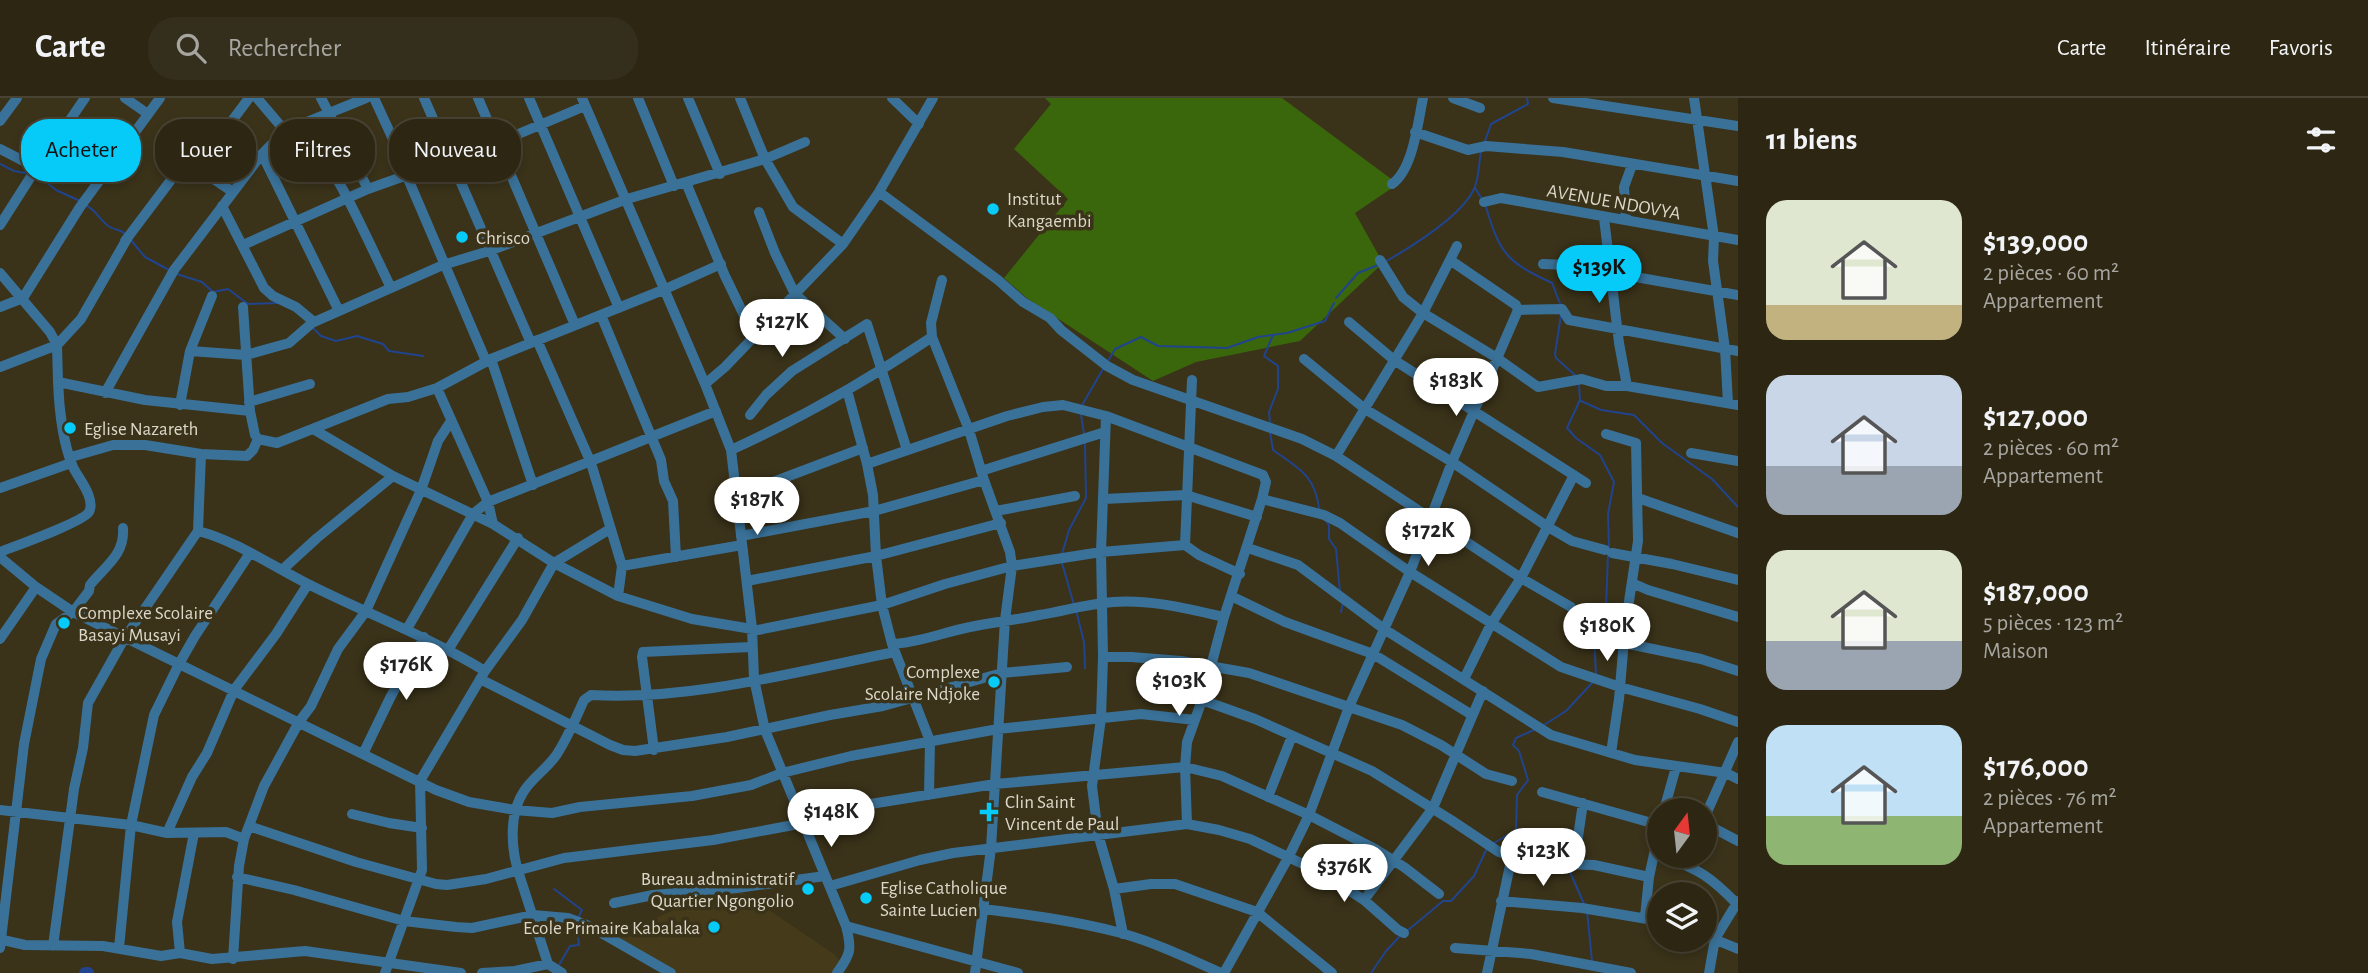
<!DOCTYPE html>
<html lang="fr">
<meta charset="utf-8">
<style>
:root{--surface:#2c2613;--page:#342e1c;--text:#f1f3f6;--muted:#a6a5a0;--line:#484333;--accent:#06cbf9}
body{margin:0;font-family:"Alegreya Sans",sans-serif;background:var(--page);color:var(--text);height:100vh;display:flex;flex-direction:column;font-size:26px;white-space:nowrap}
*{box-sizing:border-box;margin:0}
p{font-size:23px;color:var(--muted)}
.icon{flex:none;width:38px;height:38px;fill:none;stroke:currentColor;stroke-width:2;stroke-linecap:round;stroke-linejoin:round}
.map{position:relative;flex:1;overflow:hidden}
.drawer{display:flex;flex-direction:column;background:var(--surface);width:630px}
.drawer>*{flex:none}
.hud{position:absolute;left:21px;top:21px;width:665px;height:63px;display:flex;gap:14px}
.needle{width:46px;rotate:15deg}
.buttons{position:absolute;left:1647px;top:700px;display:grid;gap:14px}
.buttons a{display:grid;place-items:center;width:70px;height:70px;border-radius:50%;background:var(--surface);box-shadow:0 4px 10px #0003,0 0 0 2px var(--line);font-size:35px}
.price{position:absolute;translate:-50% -60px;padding:0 16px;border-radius:24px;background:#fff;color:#222;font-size:23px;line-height:46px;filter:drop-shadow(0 2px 4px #0008)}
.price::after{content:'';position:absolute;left:50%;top:42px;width:21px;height:16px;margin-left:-10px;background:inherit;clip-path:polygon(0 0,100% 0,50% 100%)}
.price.active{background:var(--accent);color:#111}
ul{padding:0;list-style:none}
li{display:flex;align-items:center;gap:21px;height:175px;padding:0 28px}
li span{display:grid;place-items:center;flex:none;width:196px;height:140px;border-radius:21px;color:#555}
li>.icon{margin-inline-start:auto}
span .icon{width:84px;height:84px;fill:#fffc;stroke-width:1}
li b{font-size:30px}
h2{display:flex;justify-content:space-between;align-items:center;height:84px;padding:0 28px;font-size:30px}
.pill{padding:0 24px;border-radius:28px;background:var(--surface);box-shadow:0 4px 10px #0003,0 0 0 2px var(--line);font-size:24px;line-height:63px}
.pill.active{background:var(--accent);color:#111}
header{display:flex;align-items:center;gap:42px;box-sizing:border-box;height:98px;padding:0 35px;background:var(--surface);border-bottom:2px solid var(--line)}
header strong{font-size:33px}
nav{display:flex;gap:38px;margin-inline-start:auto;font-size:24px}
.search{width:490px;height:63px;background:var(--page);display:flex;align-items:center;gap:18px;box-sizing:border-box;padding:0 24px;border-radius:28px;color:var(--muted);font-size:26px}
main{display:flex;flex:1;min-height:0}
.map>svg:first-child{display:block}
.built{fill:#453b1a}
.green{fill:#3a670c}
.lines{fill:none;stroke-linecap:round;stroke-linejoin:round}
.stream{stroke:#20448e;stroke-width:2}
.river{stroke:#20448e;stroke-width:12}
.minor{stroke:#3a7198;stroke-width:10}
.poi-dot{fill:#06cbf9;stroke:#3a3219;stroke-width:2.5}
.labels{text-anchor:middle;stroke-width:7;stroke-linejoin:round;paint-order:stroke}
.poi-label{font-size:19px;fill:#dcd7c9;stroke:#3a3219;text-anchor:start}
.street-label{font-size:19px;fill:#dcd7c9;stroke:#3a3219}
</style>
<header>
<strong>Carte</strong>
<div class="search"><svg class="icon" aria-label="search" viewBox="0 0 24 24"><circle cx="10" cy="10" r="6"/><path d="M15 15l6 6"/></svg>Rechercher</div>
<nav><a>Carte</a><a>Itinéraire</a><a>Favoris</a></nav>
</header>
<main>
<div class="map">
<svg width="1738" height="875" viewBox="0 0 1738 875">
<rect width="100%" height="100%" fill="#3a3219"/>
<path class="built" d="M742 794 834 856 842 865 833 875H674L608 840 712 796Z"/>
<path class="green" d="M1045 0H1282L1398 86 1355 115 1383 165 1300 243 1196 264 1153 283 1028 201 1004 180 1068 101 1014 51 1051 6Z"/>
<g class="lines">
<path class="stream" d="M1485 43 1491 26 1528 6 1527 0
M0 66 14 73 37 77 56 92 80 103
M1475 90 1482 101
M87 108C97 113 101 124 110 129 117 133 121 131 126 137
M1486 109C1500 156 1507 164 1552 185L1561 208
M130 141 145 159 169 172
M1385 164C1411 149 1461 119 1474 91 1479 81 1479 64 1481 53
M177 176 202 184 213 194 228 191 248 206 278 205
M1336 200 1358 175 1378 167
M1561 217 1555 256 1556 260 1576 278
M313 230 321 238 336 243 357 238 383 246 389 253 423 258
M1108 263 1115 251 1141 239 1158 248 1227 250 1258 239 1287 235 1325 223 1334 205
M1579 287 1580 302 1567 330 1576 340 1600 357 1614 384 1608 416 1609 450
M1581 303 1601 312 1634 317 1662 345 1712 381 1738 409
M1081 309 1103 271
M1081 317 1084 336
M1270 325 1269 314 1278 291V268L1264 258 1273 237
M1270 334 1273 352C1298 370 1315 377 1319 410
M1326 423 1329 427V441L1336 451 1340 494
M1062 456 1069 432 1086 400 1085 345
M1062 465 1074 507
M1076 512 1084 544 1085 570
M1341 514 1343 505
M1596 577 1594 535 1606 510 1608 456
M1544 627 1566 613 1592 585
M1516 732 1517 697 1528 682 1519 653 1513 647 1516 640 1536 631
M1494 745 1516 732 1545 740 1562 762
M1569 772 1585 808
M554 791 582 812 578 820
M1587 813 1592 863
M1407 833 1443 803H1451L1474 778 1487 750
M559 867 570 848 579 847 577 829
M1371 875 1386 853 1400 838"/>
<path class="river" d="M85 875H88"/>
<path class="minor" d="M125 0 148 16
M257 0 285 33
M321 0 368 91
M374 0 409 76
M424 0 531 245
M478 0 575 227
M529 0 619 210
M582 0 705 286 731 352 752 530 754 581 765 632 846 828C852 851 851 856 837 875
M638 0 674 88
M688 0 720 76
M740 0 765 61 793 109 843 146
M892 0 919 26
M1453 0 1480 10
M1553 0 1738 28
M1694 0 1714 139 1713 163 1725 251 1728 305
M0 23 17 0
M302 26C339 76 364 134 391 190
M1415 34 1468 52 1486 48 1563 54 1738 83
M0 51 37 70 85 0
M262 56 339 213
M190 65 233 94
M406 76 486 263
M690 83 687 87 725 178 754 238
M1392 86C1413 72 1418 24 1423 0
M879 94 998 182 1023 204 1050 220 1061 232 1107 268 1133 282 1302 341 1336 358 1521 480 1571 509
M1484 104 1501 100 1738 142
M222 108 264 190 273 198 296 209 314 224
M759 114 775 155 795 196 845 241
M1604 120 1619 245 1627 288
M1626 122 1624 89 1632 67
M0 127 30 80
M125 143 180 70 211 51 249 0
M243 147 368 91 497 45 585 8
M1380 162 1403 199 1423 215 1497 260 1538 289 1582 281 1606 288H1627L1738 307
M1450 162 1516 207 1518 212
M1543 166 1567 167 1738 197
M0 175 50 234 57 247 58 284 145 302 250 313 255 337 258 341 253 352 247 358 201 356 145 347H113L71 359
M942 182 931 225 932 239 969 332 984 382 1010 454 1012 468 1005 522 991 750 975 875
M0 209 23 200 80 109 160 0
M243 209 250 313
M1518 212 1562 211 1569 222 1738 253
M601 217 661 362 664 383 673 403 676 459
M1349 224 1394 262 1586 385
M537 242 591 365 622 468 618 498
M190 253 246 257 289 245 312 225 443 167 489 153 627 101 765 61 805 44
M491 261 533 387
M1304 261 1365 311 1452 364 1548 429 1572 443 1605 452
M0 269 57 247 81 221 128 139
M705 286 725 269 843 146 879 94 933 0
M437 290 488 404 493 426
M847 292 867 366 873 397 876 458 882 507 892 546 930 643 929 697
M105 295 174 172 262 56 285 33 366 0
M249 304 310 286
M180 307 190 253 212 198
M750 317 766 297 792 273 867 226 907 352
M1106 318 1101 454 1103 559 1101 620 1092 688 1098 736 1114 791 1123 836
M313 331 393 378 493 426 554 465 618 498 692 521 758 532 882 507 945 486 1012 468 1101 454 1185 447 1199 457 1240 476
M1606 336 1636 345 1638 443 1625 530 1619 601 1611 655
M258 341 277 345 388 301 408 299 437 290 491 261 663 192 721 166
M731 352C801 320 868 282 932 239
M1691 355 1738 363
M1336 358 1423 215 1457 148
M867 366 1007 318 1043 309 1063 307 1106 318 1263 377 1266 384 1262 401 1224 519 1202 602 1187 644 1185 669 1187 726
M981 373 1105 334
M0 390 71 365
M736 398 863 350
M1638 400 1738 435
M1104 401 1186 397 1257 419
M1262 401 1324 417 1340 425 1410 474 1561 569 1620 589 1700 611 1738 624
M996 413 1075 398
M198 433 201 356
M741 438 874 413 984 382
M1185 447 1192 282
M1248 450 1298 467 1384 531 1551 637 1635 662 1726 675 1738 681
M0 454C15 448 83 424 89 414 96 400 78 380 73 369 63 346 59 309 58 284
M1612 455 1672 466 1738 482
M0 459 36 489 73 514 436 692 469 704 515 712 552 715 580 709 692 698 751 687 782 675 851 658 998 631 1141 616 1195 622
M622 468 742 447
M282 472 317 440 393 378
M747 483 876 458 1001 425
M1632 485 1648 492 1738 519
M1231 498 1285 524 1373 556 1472 617
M407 531 473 416 488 404 716 313
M0 541 36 489
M1624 545 1701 561 1738 573
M892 546C919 545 944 534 970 529 993 524 1016 522 1039 517 1065 513 1086 506 1113 504 1150 501 1188 511 1224 519
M448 552 518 440
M1103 559H1131L1181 563 1249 575 1402 627 1441 647 1486 676 1512 683
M480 581 610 647 623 652 635 653 727 639 830 617 883 608 1002 575 1067 569
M1464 581 1491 526 1521 480 1574 377
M1202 602 1255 621 1372 673 1451 722 1499 754 1512 758 1560 766 1594 767 1649 779
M654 652 642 559 643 554 751 549
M363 656 391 598 424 539
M1542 694 1659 727
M1268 699 1292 638
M0 712 131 727 167 735 226 734 244 741
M1664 712 1676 669
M352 716 389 725 422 730
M802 717 995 686 1185 669 1222 678 1309 717 1375 751 1404 769 1439 796
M1704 721 1738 644
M1704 725 1738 743
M249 728 356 764 436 786 447 787 486 781 564 760 713 742 804 725
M167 735 192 679 207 655 234 592 276 536 308 486
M1662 758C1699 771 1711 779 1738 807
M1574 766 1583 705
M237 779 294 792 404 823 456 829 472 830 533 817 568 820 589 828 671 875
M830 788 920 762 953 755 1187 726 1219 732 1250 741 1324 776 1364 802 1398 832 1404 835
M1114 791 1151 786H1175L1257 814 1332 875
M1364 802 1433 710 1483 593
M1501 803 1582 810 1659 823
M614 805 653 797 737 790 825 778
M984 811C1030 817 1076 823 1121 835 1156 845 1188 860 1221 875
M1645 819 1649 779 1659 733
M846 828 1018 875
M1704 837 1738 851
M3 842 25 847 103 848 161 858 180 855 212 861 305 853 461 875
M53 848 74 691 83 650 88 605 124 541 198 433C235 442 275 470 310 487 368 516 429 539 485 573
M0 850 24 646 41 561 56 526 73 514 89 493 90 487C105 468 125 457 123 430
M119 850 131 727 154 617 179 566 195 538 250 455
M1455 850 1531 856 1631 875
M180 855 177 824 194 735
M233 861 239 768 244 741 264 688 299 624 311 608 338 551 366 513 421 392 438 343 451 323
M385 875 422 772 420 683 485 573 522 522 554 465 610 431
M482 875 515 873 548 866
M562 875 548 866 518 773C511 749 509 715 524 693 533 679 548 670 557 656 568 639 576 620 584 602L591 597C690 603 798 573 895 554
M1224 875 1288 760 1309 717 1349 609 1410 474 1452 364 1518 212
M1487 875 1512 758
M1709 875 1715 841 1738 803"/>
</g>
<g class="poi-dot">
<circle cx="993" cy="111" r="7"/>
<circle cx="462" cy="139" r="7"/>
<circle cx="70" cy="330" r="7"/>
<circle cx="64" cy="525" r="7"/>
<circle cx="994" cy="584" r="7"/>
<path d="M985.5 703.5h7v7h7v7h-7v7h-7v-7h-7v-7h7z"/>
<circle cx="808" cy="791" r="7"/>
<circle cx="866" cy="800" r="7"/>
<circle cx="714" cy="829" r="7"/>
</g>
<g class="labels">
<g class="poi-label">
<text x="1007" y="107">Institut<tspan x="1007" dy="22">Kangaembi</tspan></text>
<text x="476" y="146">Chrisco</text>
<text x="84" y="337">Eglise Nazareth</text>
<text x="78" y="521">Complexe Scolaire<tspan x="78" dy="22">Basayi Musayi</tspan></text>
<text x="980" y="580" text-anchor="end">Complexe<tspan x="980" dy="22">Scolaire Ndjoke</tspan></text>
<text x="1005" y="710">Clin Saint<tspan x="1005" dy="22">Vincent de Paul</tspan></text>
<text x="794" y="787" text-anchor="end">Bureau administratif<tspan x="794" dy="22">Quartier Ngongolio</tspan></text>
<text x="880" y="796">Eglise Catholique<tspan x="880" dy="22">Sainte Lucien</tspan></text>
<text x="700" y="836" text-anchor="end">Ecole Primaire Kabalaka</text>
</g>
<g class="street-label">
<text transform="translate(1614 103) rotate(10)" y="7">AVENUE NDOVYA</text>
</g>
</g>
</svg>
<div class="buttons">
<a><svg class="needle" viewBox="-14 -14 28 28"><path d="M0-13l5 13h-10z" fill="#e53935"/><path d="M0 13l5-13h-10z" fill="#a6a5a0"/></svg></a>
<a><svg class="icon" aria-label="layers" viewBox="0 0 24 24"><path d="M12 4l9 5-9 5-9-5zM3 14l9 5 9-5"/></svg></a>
</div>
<b class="price active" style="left:1599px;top:207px">$139K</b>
<b class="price" style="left:782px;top:261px">$127K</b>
<b class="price" style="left:1456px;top:320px">$183K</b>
<b class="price" style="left:757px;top:439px">$187K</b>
<b class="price" style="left:1428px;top:470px">$172K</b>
<b class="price" style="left:1607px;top:565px">$180K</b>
<b class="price" style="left:406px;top:604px">$176K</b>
<b class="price" style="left:1179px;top:620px">$103K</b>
<b class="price" style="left:831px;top:751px">$148K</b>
<b class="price" style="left:1543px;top:790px">$123K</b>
<b class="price" style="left:1344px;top:806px">$376K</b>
<div class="hud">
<a class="pill active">Acheter</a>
<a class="pill">Louer</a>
<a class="pill">Filtres</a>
<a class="pill">Nouveau</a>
</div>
</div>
<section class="drawer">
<h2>11 biens<svg class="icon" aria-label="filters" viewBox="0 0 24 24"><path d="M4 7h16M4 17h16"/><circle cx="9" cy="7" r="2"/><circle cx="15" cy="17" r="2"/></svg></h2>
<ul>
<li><span style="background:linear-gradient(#dfe7d0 75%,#c2b280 0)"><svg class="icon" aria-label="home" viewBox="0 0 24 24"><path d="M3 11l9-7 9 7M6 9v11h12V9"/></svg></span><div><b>$139,000</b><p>2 pièces · 60 m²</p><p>Appartement</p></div></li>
<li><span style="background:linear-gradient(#c9d6e8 65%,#9aa5b1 0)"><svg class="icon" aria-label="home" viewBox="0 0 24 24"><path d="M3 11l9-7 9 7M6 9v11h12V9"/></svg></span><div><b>$127,000</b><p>2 pièces · 60 m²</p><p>Appartement</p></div></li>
<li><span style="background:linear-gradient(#dfe7d0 65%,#9aa5b1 0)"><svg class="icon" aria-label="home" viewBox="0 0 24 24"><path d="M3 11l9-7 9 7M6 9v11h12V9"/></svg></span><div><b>$187,000</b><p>5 pièces · 123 m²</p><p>Maison</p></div></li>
<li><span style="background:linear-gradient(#bfe0f5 65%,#8fb573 0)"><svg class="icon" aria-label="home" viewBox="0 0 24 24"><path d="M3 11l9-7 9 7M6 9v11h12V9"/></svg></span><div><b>$176,000</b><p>2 pièces · 76 m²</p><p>Appartement</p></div></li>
</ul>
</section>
</main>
